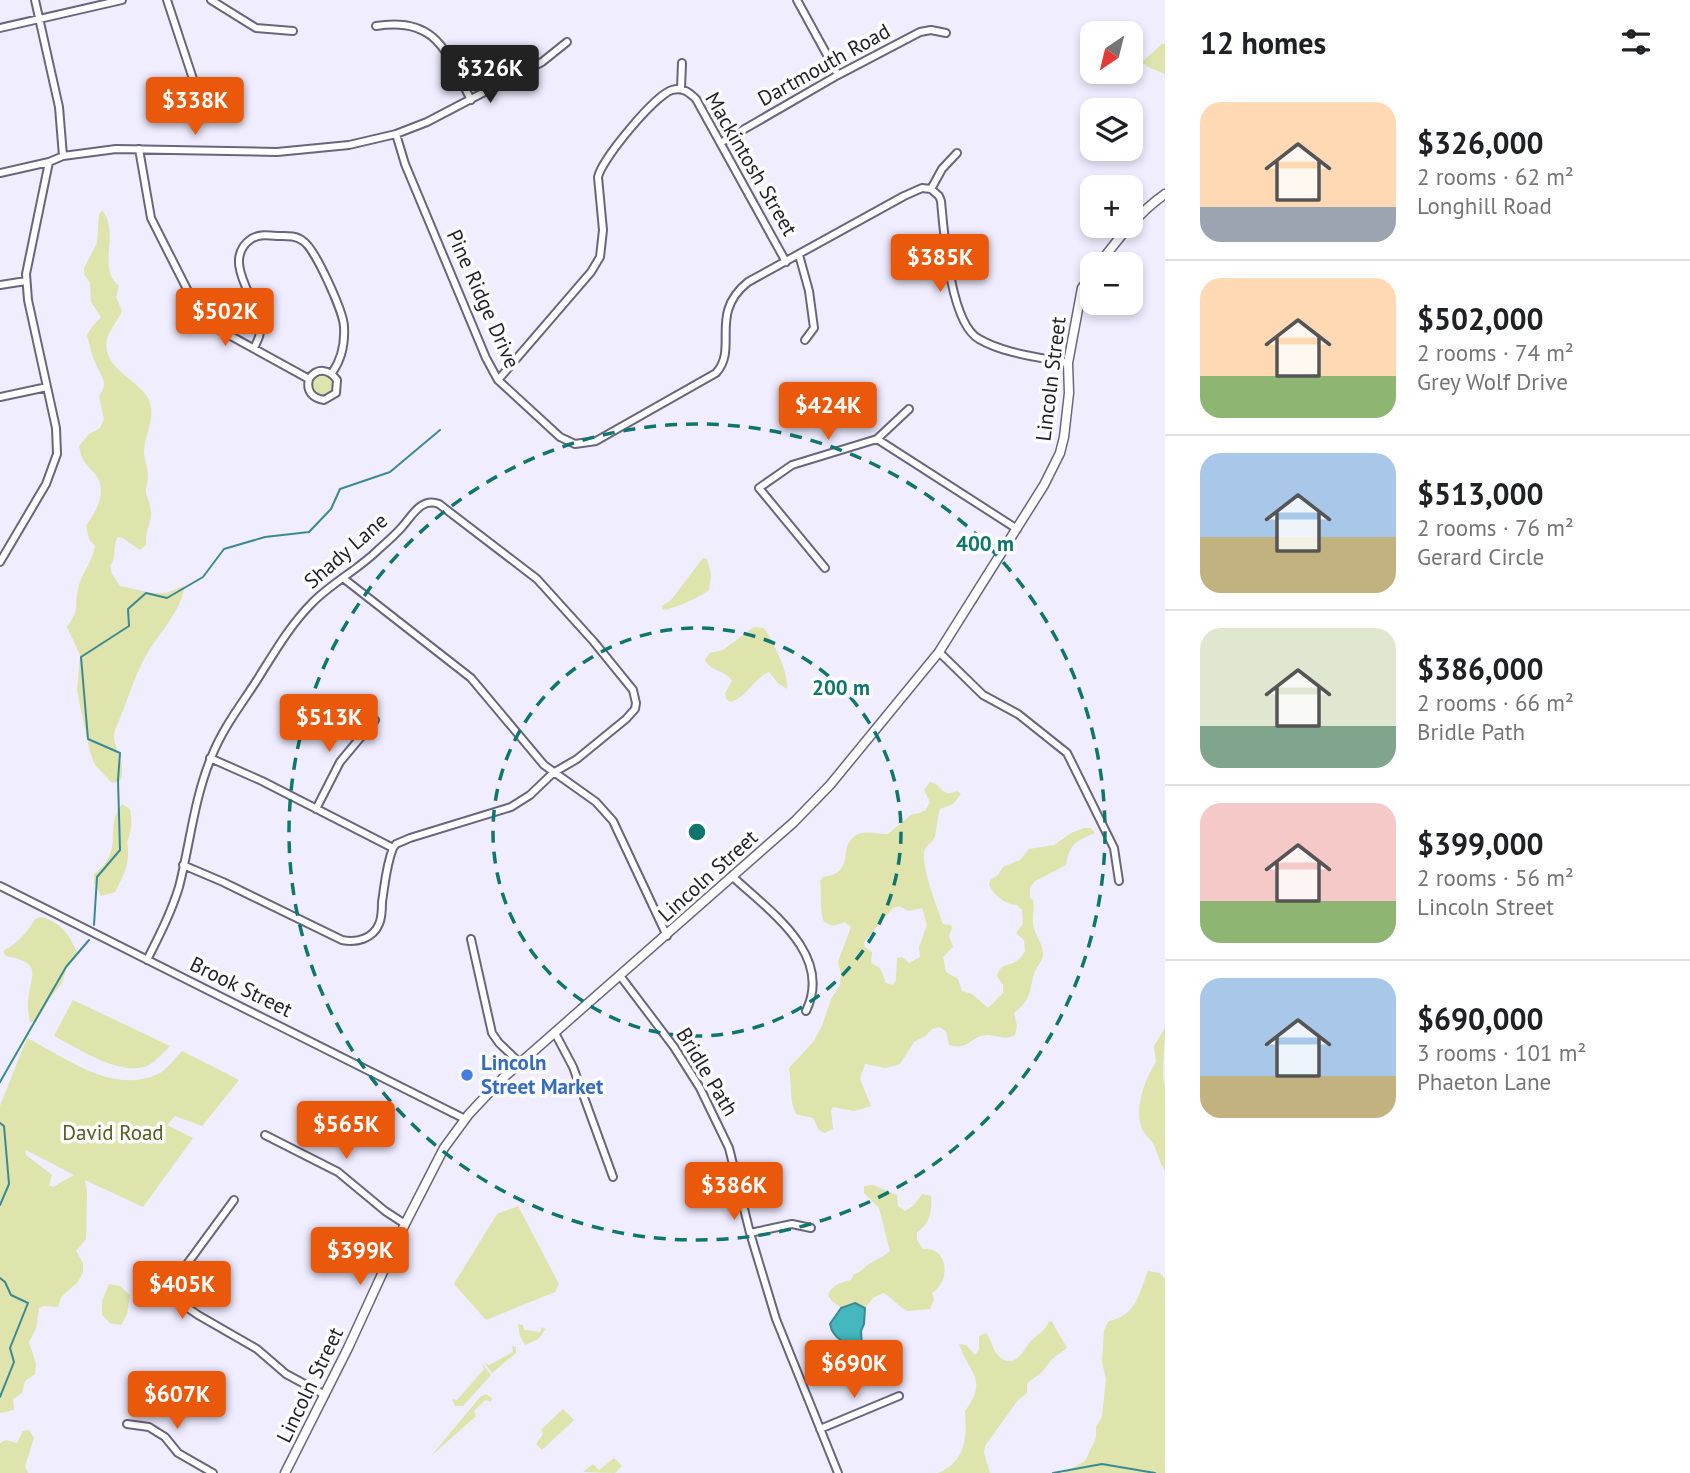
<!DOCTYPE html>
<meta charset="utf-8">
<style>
:root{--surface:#fff;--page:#f2f2f2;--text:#202124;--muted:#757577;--line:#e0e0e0;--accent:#ea580c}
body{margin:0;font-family:"PT Sans",sans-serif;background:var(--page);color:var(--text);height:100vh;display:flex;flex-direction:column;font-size:26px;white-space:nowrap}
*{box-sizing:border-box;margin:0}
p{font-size:23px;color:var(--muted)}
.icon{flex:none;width:38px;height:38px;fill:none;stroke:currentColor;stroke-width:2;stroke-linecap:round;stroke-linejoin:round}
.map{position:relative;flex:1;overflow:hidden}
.side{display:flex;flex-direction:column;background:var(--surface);width:525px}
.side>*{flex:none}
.needle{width:46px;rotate:215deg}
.controls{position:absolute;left:1080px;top:21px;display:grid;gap:14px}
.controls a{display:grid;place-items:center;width:63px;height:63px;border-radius:14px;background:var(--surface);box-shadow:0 4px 10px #0003;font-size:35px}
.price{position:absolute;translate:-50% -60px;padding:0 16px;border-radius:7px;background:var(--accent);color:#fff;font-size:23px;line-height:46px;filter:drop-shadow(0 2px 4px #0008)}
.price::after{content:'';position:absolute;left:50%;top:42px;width:21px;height:16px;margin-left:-10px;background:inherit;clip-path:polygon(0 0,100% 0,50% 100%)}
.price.on{background:#222;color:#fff}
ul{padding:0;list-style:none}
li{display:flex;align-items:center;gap:21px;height:175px;padding:0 35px}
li+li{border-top:2px solid var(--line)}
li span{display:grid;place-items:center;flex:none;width:196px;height:140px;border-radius:21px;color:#555}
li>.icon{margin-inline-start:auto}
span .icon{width:84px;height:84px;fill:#fffc;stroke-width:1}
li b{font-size:30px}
h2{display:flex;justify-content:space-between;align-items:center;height:84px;padding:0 35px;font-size:30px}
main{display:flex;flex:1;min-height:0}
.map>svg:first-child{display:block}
.green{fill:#dfe3ac;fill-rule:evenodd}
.water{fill:#44b7bf;stroke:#3a8a93;stroke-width:2}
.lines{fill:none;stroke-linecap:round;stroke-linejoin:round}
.stream{stroke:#3a8a93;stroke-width:2}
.minor-casing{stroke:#68657f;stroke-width:10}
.secondary-casing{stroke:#68657f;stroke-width:11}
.minor{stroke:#fff;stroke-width:6}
.secondary{stroke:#fff;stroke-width:8}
.ring{fill:none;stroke:#0f766e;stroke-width:3.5;stroke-dasharray:12 9}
.shop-dot{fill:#3f7fe0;stroke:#fcfcfc;stroke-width:2.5}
.labels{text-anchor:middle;stroke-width:7;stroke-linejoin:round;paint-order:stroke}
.street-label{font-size:21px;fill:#23212c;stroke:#fcfcfc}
.shop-label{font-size:21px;font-weight:bold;fill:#366cbe;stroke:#fcfcfc;text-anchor:start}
.park-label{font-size:21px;fill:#585a21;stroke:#fcfcfc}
.centre{fill:#0f766e;stroke:#fcfcfc;stroke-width:3.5}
.ring-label{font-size:21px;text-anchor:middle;font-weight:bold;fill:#0f766e;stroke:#fcfcfc;stroke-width:7;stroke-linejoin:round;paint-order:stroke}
</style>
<main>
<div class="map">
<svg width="1165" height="1473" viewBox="0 0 1165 1473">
<rect width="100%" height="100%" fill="#efedff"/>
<path class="green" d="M1162 44H1165V74L1148 67 1142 62Z
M102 210C121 234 96 268 119 286L116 297 122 311C118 320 109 331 107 339 100 370 144 381 150 403 155 420 145 434 144 451 144 460 148 468 148 477 148 483 145 487 146 493 148 500 151 506 151 514 151 525 145 529 146 545L140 550 123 538 118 537C112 545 117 558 110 566L112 574 120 586 152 593H166L184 586C184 606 159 634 148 652 136 672 129 696 120 718 118 724 113 732 114 738 116 753 127 766 120 781L112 783 95 765 90 752 77 691 80 655 67 627C81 607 74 608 78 589 81 574 93 561 95 546L89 539 86 526C96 511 109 491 95 474 86 463 82 462 79 446L89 434 100 428 104 419 99 397 104 387V381L93 358 87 335 91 328 101 317 91 302 90 283 84 274V268L97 243 99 215Z
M312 386a11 11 0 1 1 22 0a11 11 0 1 1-22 0Z
M703 558 707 559 711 574 709 590C700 597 672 610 662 610V606L671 600Z
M754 627 764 628C773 641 789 673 787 689L778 683 769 672C753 678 748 697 730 702L726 699 725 693 732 681C726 670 711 672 705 660L710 653 723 650Z
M930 782C942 783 940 799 957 791L961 794 953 804 940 809C937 818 937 827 935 836 933 842 928 844 925 849 919 863 938 909 943 924L951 925 952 928 949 936 953 947 943 957 946 972 958 979 962 991 972 994 988 1008 1003 993V985L997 976C1001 962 1009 967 1018 960 1021 958 1023 954 1025 951L1024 940 1016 933 1023 924 1022 910 1017 905C1005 905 994 895 989 885L990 880 998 875 1003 867 1020 860 1029 849 1054 845 1071 833 1084 828H1091L1095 833C1076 841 1070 843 1066 865L1035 881 1030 887V898L1033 900C1035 910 1031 919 1034 928 1036 937 1043 944 1043 954 1043 961 1036 967 1034 974 1029 993 1031 1000 1014 1013L1017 1026 1015 1035C1004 1041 998 1035 987 1035 970 1036 969 1051 949 1045L946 1031 939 1027 932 1029 925 1036 914 1042 900 1064 886 1068 865 1064 860 1079 871 1106 854 1111 833 1107 831 1110 833 1129 824 1133 819 1130 813 1118 796 1114C789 1101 792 1083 789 1068L813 1042 822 1026 831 999 840 985 841 974 838 962 851 927 845 922 833 926 824 922C819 908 822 895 820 881L823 877C856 873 838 847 855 836 864 829 877 835 888 834L911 815 925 811 930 802 924 790ZM899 906 909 911 922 908 927 925 919 947 920 957 909 963 902 957 897 958 896 980 893 985 886 983 880 968 871 963 872 952 865 947 864 942 893 908Z
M122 804 130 809C132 821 132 831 127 842 131 861 124 875 115 892L101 896 94 882V874C126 850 103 829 122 804Z
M41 917C61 922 69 935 77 952L66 970 62 983 50 998 36 1022H30C29 1015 27 1007 28 1000 32 971 42 963 6 956L3 951C17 944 27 933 35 919Z
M73 1000 170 1046C164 1052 156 1061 149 1065 121 1078 78 1048 54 1036Z
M1165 1028C1165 1045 1161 1073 1165 1087V1170C1158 1160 1158 1154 1154 1145 1150 1138 1143 1134 1141 1126 1135 1106 1145 1079 1156 1062L1154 1046Z
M27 1038C66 1058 113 1095 158 1074 167 1070 175 1058 182 1051L239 1080 202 1126 175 1116 167 1125 193 1138 143 1207 85 1180 87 1193 86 1239 76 1251 83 1263V1272L78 1282 61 1297 58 1307 44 1306 39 1308 36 1329 29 1342 36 1364 35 1374 25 1381 22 1393 13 1399 14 1410 0 1413V1106ZM25 1151 26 1150 74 1175 53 1187 49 1185 52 1175 26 1155Z
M873 1185 897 1195 898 1206 905 1211 913 1206 922 1194 931 1196C932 1210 930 1224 917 1232V1240L923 1249C949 1247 951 1281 932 1293L934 1300 930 1309 907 1311C898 1306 892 1297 883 1293L873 1298 865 1308 855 1303 841 1308 831 1300 828 1295C832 1284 841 1283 851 1280L854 1274C862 1272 863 1268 869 1264 877 1259 884 1257 890 1251L879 1208 864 1193V1186Z
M518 1206 559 1284 555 1292 486 1320 454 1284 497 1214Z
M1148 1271 1160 1273 1165 1279V1473H1063L1085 1461 1096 1438V1427L1102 1417 1106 1379 1102 1362 1104 1330 1109 1321C1136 1316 1139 1294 1148 1271Z
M109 1284 120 1286 130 1295 127 1314 121 1325 110 1323 102 1315V1301Z
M1052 1321C1056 1332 1063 1339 1067 1348L1052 1359 1042 1372 1027 1383V1393L1018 1400 985 1446 984 1453 990 1473H938C966 1461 967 1438 965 1411 989 1379 969 1374 959 1344L966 1345 975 1355 979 1350V1336L986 1333C991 1339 992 1347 996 1353 1015 1376 1025 1345 1034 1338 1041 1332 1044 1331 1049 1322Z
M518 1324 523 1325 524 1330 540 1332 542 1327 546 1329 538 1339 525 1345 520 1336Z
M512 1346 516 1347V1353L492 1373 484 1362 489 1365 513 1352Z
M482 1363 491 1375 463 1406H455L452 1399 457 1400 484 1369Z
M486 1394 492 1398 491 1402 485 1400 474 1411 476 1416 431 1456 481 1396Z
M563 1409 574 1420 542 1450 536 1444 543 1434 541 1430Z
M29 1430 34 1438 25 1466 28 1473H0V1443L6 1440 17 1443 23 1431Z
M614 1458 622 1466 615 1473 583 1472 593 1464 599 1470Z"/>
<path class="water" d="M855 1303 865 1308 864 1324 861 1331 862 1345C847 1346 833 1339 830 1324L841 1308Z"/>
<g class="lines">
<path class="stream" d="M94 925 97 877 120 850 118 780 120 753 88 739 81 657 129 626 128 609 146 593 167 598 203 577 224 549 265 537 309 532 331 509 340 489 390 472 440 430
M0 1082 66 967 89 940
M0 1123 4 1126 9 1184 0 1205
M0 1278 5 1282 11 1295 28 1303 10 1348 14 1362 0 1397
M1053 1473 1102 1464 1155 1473"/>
<defs>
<path id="minor" d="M35 0 59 107 63 156
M167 0 195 85
M211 0 256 28 293 31
M797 0 838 75
M376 26C438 16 447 54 471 100
M0 28 122 0
M681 89 682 63
M396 134 405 164 486 358 498 380 560 437 575 444 596 441 716 373C739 348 708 314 748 282L904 196 922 188 931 189
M722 142 838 75 920 32 931 30 946 33
M139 149 151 218 196 307 220 330 309 379C306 391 312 398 324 400L336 393 337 380C329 369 317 367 309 379
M957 153 942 169 931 189 939 196 941 201C944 233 950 323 979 339 1005 354 1039 357 1068 363
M0 173 49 162 63 156 116 149 277 152 349 145 396 134 427 122 542 62 567 42
M799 255 809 291 814 328 805 340
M0 285 26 281
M254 348C258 340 262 332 260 323 256 298 221 260 251 239 259 234 268 235 277 236 286 236 296 235 303 241 315 248 344 313 344 327 345 345 342 359 332 373
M498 380 591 272 600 257 603 230 598 177C602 159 655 95 672 90 682 87 689 92 696 99L786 262
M0 397 47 387
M877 439 1017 529
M0 562 46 484 57 454 56 428 28 300 26 274 49 162
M825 568 759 488 792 465 877 439 909 409
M343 578 471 678 544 765 596 802 613 821 667 936
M939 652 983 695 1018 714 1067 753 1114 848 1119 881
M316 809 340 762 375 720
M183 865 223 882 342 940C356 943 373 939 379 924 382 918 382 909 382 902 385 883 386 866 393 848
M733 877C768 910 834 954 806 1011
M0 886 465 1119
M471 939 492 1033 499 1043 520 1063
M147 960C159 936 171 913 179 887 190 844 194 799 211 758 222 729 241 705 257 680 274 653 290 625 313 602 333 582 359 569 379 549 387 542 395 535 402 527 412 516 421 497 439 504L537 579 594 642 633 690 636 703 635 709 626 719 577 759 553 773 530 795 511 807 410 838 396 844 393 848 262 781 210 758
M621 977 674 1047 700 1088 729 1148 750 1233 776 1319 838 1473
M555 1033 573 1067 613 1177
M265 1135 338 1172 385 1211 405 1224
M234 1200 179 1275 172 1286V1297L198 1315 257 1349 286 1374 325 1395
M750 1233 792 1224 811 1228
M127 1424 149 1427 165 1437 178 1453 213 1473
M820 1429 899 1396"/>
<path id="secondary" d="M1099 264C1118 239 1139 212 1165 194
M285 1473 348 1348 405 1224 444 1148 469 1114 503 1078 794 822 830 785 939 652 1044 485 1060 453 1064 437 1069 393 1068 363 1082 288 1092 274"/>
</defs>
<use href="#minor" class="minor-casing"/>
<use href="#secondary" class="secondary-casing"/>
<use href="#minor" class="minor"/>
<use href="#secondary" class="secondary"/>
</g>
<g class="ring">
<circle cx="697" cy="832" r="204"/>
<circle cx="697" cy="832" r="408"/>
</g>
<circle class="shop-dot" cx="467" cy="1075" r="7"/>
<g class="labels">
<g class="street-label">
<text transform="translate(824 65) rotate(-29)" y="7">Dartmouth Road</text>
<text transform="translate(751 164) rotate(60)" y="7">Mackintosh Street</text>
<text transform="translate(483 299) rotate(66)" y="7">Pine Ridge Drive</text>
<text transform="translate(1051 379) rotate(-83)" y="7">Lincoln Street</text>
<text transform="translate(346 551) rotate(-41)" y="7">Shady Lane</text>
<text transform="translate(708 876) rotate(-42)" y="7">Lincoln Street</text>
<text transform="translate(241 987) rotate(26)" y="7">Brook Street</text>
<text transform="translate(707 1072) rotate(59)" y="7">Bridle Path</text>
<text transform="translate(310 1385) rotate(-64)" y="7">Lincoln Street</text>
</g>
<g class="shop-label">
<text x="481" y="1070">Lincoln<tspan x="481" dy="24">Street Market</tspan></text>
</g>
<g class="park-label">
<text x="113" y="1140">David Road</text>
</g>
</g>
<circle cx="697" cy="832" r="10" class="centre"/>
<g class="ring-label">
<text x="985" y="551">400 m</text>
<text x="841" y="695">200 m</text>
</g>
</svg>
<div class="controls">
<a><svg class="needle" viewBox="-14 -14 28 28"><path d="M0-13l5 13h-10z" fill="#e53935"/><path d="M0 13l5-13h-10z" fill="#757577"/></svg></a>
<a><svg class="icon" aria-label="layers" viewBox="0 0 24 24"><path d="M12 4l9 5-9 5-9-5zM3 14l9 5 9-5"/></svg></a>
<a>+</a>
<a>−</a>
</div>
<b class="price on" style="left:490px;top:105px">$326K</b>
<b class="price" style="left:195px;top:137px">$338K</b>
<b class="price" style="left:940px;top:294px">$385K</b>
<b class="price" style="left:225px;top:348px">$502K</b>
<b class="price" style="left:828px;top:442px">$424K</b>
<b class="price" style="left:329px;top:754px">$513K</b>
<b class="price" style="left:346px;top:1161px">$565K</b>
<b class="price" style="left:734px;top:1222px">$386K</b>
<b class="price" style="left:360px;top:1287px">$399K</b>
<b class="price" style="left:182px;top:1321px">$405K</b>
<b class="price" style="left:854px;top:1400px">$690K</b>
<b class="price" style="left:177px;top:1431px">$607K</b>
</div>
<section class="side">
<h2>12 homes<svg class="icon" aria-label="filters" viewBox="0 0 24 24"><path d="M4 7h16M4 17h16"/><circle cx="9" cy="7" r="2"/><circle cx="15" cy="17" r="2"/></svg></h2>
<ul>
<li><span style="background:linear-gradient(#ffd9b3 75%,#9aa5b1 0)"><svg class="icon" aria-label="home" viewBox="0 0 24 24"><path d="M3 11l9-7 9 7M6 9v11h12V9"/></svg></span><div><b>$326,000</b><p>2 rooms · 62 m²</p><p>Longhill Road</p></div></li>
<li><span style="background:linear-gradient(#ffd9b3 70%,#8fb573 0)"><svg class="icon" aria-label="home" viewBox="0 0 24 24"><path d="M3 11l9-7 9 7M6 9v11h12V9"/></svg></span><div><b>$502,000</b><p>2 rooms · 74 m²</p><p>Grey Wolf Drive</p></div></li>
<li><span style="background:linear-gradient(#a9c7e8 60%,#c2b280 0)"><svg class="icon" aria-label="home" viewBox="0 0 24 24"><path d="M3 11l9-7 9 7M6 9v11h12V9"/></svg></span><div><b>$513,000</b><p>2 rooms · 76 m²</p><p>Gerard Circle</p></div></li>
<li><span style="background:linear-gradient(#dfe7d0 70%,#7fa58c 0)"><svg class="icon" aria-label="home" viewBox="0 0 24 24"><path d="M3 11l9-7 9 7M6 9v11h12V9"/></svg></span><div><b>$386,000</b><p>2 rooms · 66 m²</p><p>Bridle Path</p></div></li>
<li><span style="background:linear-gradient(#f6c9c9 70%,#8fb573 0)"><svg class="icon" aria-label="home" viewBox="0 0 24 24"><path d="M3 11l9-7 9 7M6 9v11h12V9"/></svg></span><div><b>$399,000</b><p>2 rooms · 56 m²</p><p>Lincoln Street</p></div></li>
<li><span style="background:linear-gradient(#a9c7e8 70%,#c2b280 0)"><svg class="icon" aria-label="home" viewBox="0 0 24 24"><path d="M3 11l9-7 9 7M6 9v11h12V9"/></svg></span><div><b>$690,000</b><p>3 rooms · 101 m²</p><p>Phaeton Lane</p></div></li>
</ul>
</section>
</main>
